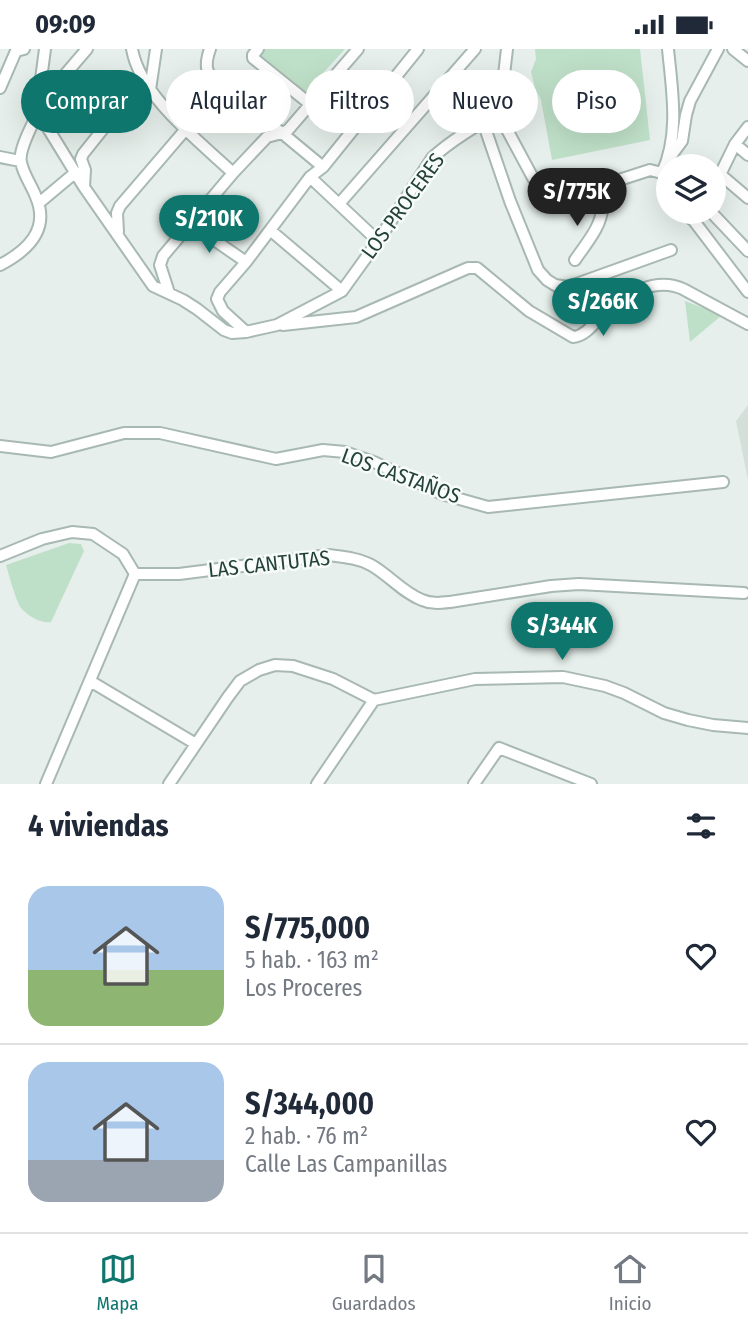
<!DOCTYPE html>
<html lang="es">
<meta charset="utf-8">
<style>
:root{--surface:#fff;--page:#f2f2f3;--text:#1f2937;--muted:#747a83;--line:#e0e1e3;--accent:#0f766e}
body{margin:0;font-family:"Fira Sans Condensed",sans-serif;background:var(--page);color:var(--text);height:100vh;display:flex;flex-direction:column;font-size:26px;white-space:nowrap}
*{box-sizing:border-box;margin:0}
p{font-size:23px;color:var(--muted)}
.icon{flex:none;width:38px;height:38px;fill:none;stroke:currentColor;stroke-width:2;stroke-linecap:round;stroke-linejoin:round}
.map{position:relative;height:735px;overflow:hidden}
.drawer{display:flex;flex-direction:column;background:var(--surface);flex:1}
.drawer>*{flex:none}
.banner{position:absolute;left:21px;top:21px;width:707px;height:63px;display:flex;gap:14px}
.fabs{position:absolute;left:656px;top:105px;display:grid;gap:14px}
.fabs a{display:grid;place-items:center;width:70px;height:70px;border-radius:50%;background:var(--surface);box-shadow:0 7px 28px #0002;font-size:35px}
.price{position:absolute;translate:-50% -60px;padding:0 16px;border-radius:24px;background:var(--accent);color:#fff;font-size:23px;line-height:46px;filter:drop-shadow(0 2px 4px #0008)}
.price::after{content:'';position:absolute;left:50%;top:42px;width:21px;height:16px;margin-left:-10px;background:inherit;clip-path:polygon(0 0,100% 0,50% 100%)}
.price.on{background:#222;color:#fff}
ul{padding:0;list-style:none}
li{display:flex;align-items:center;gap:21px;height:175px;padding:0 28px}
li+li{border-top:2px solid var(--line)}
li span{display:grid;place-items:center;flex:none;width:196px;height:140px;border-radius:21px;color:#555}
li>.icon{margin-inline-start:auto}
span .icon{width:84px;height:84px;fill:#fffc;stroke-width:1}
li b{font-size:30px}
h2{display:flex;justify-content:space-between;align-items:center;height:84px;padding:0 28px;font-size:30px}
.pill{padding:0 24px;border-radius:32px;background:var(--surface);box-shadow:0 7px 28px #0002;font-size:24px;line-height:63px}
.pill.on{background:var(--accent);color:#fff}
.status{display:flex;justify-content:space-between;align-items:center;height:49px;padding:0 35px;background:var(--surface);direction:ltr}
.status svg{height:19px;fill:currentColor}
.tab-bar{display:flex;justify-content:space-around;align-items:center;height:98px;border-top:2px solid var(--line);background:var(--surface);font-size:19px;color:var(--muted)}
.tab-bar a{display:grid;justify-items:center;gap:4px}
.tab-bar .on{color:var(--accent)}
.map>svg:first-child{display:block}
.built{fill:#d4dfda}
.green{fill:#bfe0c8}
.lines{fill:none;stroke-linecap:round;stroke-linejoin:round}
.minor-casing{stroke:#a8b8b2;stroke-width:14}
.minor{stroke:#fff;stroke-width:10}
.labels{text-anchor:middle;stroke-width:5;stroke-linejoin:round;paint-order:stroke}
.street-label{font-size:21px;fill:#24423a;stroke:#f7fbf9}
</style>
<div class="status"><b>09:09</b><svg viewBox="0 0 49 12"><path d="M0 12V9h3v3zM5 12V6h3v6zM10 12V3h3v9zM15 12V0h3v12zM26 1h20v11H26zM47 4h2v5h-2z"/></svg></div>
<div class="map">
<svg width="748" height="735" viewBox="0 0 748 735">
<rect width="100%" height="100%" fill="#e6efeb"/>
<path class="built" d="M748 356V431L736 372Z"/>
<path class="green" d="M262 0H345L304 45 257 6Z
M535 0H640L650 91 552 111 541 51 535 39 531 23 536 10Z
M685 252 722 266 690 293Z
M69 494 81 495 84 502 51 573C41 575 28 567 21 559 16 552 9 526 6 516Z"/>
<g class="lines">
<defs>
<path id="minor" d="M45 0 38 53V63L84 138 153 237 183 251 197 260 224 281 232 284 246 283 277 276 342 242 378 192 432 109C445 97 483 69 499 69L504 75 533 129 542 138 562 145 569 147 587 145 619 131 650 121 662 124 668 138
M132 0C140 47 199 92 233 124
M210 0C204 17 206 24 218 37L282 84 323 118
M258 0 253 6V9L310 55
M733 0 748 12
M56 36 87 0
M0 39 16 2 24 0
M150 41 156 0
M499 69 507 0
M483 73 510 152 538 221 547 231 555 236 568 238 671 201
M735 95 748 106
M0 108 20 112
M670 108 682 92 686 66 690 52 718 0
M662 124C680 86 672 41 668 0
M721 126 748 149
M310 128 378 192
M84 138 85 121 81 110 83 105 143 30
M714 138 735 95 748 78
M39 154 76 123
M339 155 475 0
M683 163 694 172 748 243
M711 163 748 202
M190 174 246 213
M270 181 342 242
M118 183 117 164 120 157 186 80
M575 211C585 196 602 177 602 159L587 145
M0 216C27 202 50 181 36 148 32 137 23 125 21 113 18 101 33 75 38 63
M169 244 160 216 163 207 233 124 267 88 282 84 288 81 358 0
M283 276 356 268 468 219H477L529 262 573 288C586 287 594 274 603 265 623 246 656 227 683 240L748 275
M246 283 223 262 217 250 220 243 246 213 310 128 323 118 418 0
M0 397 51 403 124 384H160L276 410 323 401 345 403 374 413 442 445 488 458 723 433
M0 507 42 490 72 483 93 485 123 505 135 525
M135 525H179L328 506C343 508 358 509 371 516 389 526 403 544 422 551 431 555 440 554 450 553L551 537 579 535 744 544
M90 632 196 695
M374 651 475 630 563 628 605 637 624 644 664 664 688 671 713 676 748 679
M46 735 135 525
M169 735 228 648 240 632 259 621 275 616 293 617 333 630 374 651
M317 735 374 651
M474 735 499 699 591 735"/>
</defs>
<use href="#minor" class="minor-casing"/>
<use href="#minor" class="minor"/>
</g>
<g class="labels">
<g class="street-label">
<text transform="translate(403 157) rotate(-54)" y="7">LOS PROCERES</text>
<text transform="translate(401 427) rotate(20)" y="7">LOS CASTAÑOS</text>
<text transform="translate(269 515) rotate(-6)" y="7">LAS CANTUTAS</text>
</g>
</g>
</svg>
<div class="fabs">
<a><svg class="icon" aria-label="layers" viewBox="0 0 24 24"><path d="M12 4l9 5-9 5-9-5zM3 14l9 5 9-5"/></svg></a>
</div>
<b class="price on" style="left:577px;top:179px">S/775K</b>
<b class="price" style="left:209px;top:206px">S/210K</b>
<b class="price" style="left:603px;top:289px">S/266K</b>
<b class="price" style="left:562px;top:613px">S/344K</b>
<div class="banner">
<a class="pill on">Comprar</a>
<a class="pill">Alquilar</a>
<a class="pill">Filtros</a>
<a class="pill">Nuevo</a>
<a class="pill">Piso</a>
</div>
</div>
<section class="drawer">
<h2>4 viviendas<svg class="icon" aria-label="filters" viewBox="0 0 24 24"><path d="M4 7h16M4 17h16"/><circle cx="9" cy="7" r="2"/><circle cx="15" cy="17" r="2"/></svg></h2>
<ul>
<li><span style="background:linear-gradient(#a9c7e8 60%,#8fb573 0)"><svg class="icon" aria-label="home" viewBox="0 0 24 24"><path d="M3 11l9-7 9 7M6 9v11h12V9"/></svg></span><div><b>S/775,000</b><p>5 hab. · 163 m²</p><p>Los Proceres</p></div><svg class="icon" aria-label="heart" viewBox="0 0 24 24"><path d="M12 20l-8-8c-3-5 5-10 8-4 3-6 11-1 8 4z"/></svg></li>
<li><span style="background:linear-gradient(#a9c7e8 70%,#9aa5b1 0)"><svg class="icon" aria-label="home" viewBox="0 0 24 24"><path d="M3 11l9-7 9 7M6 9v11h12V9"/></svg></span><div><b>S/344,000</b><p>2 hab. · 76 m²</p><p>Calle Las Campanillas</p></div><svg class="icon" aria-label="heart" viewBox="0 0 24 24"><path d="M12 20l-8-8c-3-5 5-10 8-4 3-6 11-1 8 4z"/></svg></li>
</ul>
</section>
<nav class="tab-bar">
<a class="on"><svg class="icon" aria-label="map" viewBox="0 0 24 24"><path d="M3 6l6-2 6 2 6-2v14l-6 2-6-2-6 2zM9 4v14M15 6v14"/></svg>Mapa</a>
<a><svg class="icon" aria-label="saved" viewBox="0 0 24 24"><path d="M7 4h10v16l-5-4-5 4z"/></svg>Guardados</a>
<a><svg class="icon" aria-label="home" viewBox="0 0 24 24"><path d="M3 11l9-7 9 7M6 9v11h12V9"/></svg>Inicio</a>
</nav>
